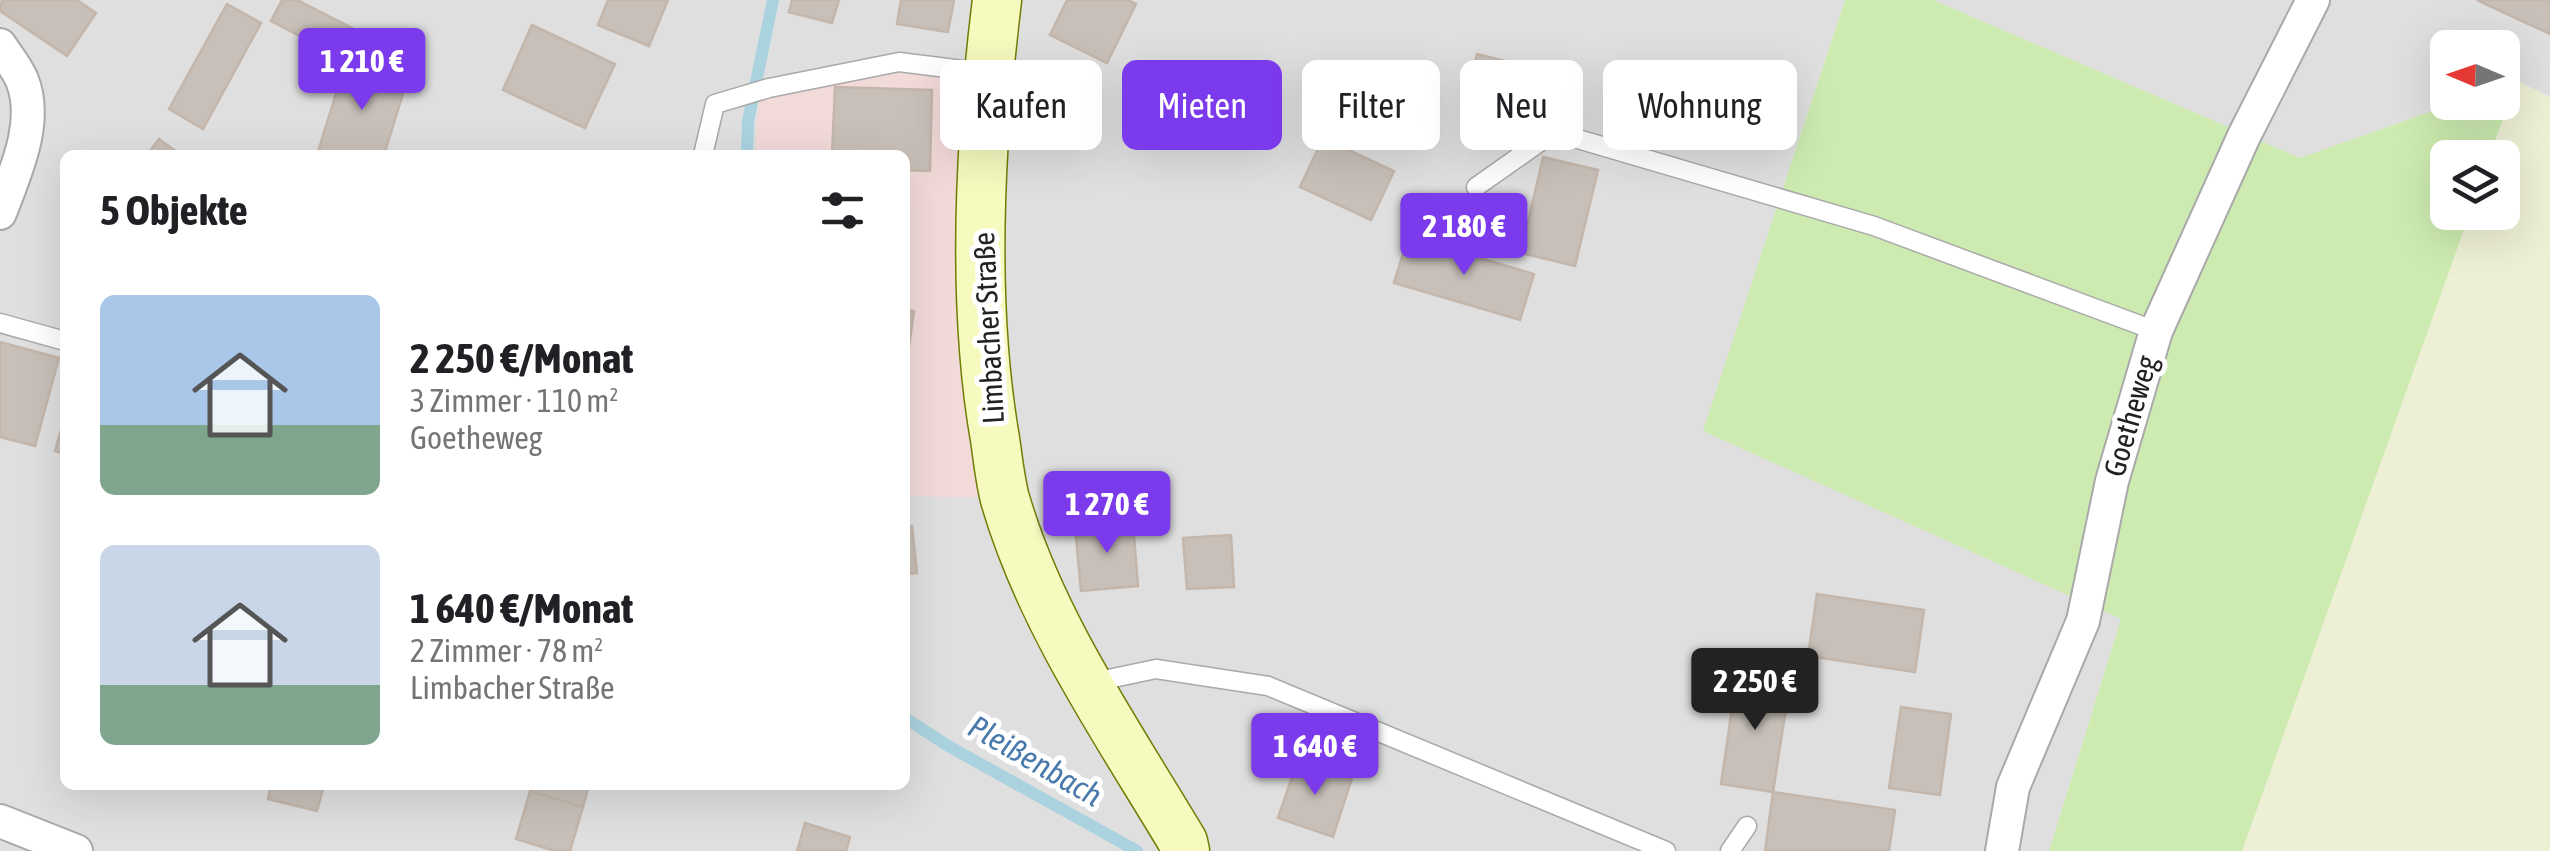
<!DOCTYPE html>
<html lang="de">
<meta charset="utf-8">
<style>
:root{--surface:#fff;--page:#f2f2f2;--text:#202124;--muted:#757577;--accent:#7c3aed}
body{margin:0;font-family:"Asap Condensed",sans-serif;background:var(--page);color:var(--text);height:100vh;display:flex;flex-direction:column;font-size:38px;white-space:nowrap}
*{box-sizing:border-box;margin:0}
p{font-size:32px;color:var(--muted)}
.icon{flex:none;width:55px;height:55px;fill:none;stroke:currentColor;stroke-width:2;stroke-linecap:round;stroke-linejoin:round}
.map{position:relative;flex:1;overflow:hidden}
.drawer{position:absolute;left:60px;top:150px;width:850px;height:640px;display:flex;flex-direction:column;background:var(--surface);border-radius:15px;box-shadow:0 10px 40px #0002}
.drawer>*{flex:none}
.top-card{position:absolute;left:940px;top:60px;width:950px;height:90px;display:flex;gap:20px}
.needle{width:65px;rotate:272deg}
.buttons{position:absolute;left:2430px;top:30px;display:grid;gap:20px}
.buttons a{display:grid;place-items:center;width:90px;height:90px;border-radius:15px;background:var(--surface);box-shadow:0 10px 40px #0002;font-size:50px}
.price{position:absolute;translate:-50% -85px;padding:0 22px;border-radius:10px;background:var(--accent);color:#fff;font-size:32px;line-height:65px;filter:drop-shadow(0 2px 5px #0008)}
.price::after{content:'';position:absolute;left:50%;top:60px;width:30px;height:22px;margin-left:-15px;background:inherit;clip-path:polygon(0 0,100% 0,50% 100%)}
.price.on{background:#222;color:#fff}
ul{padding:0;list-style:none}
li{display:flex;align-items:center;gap:30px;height:250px;padding:0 40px}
li span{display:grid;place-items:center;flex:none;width:280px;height:200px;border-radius:15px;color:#555}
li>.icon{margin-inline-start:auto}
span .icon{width:120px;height:120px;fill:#fffc;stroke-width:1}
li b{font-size:42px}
h2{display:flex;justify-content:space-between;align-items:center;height:120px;padding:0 40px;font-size:42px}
.chip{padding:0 35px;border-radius:15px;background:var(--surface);box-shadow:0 10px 40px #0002;font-size:35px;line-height:90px}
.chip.on{background:var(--accent);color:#fff}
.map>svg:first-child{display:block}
.residential{fill:#e0dfdf;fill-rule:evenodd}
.commercial{fill:#f2dad9}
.farmland{fill:#eef0d5}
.grass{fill:#cdebb0}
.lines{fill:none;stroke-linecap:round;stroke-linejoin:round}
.stream{stroke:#aad3df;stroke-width:12}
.building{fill:#c7bfb8;stroke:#c4b6ab;stroke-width:2.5}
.lane-casing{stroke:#a9a9a9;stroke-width:21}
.street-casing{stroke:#a9a9a9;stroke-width:36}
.secondary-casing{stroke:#707d05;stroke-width:51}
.lane{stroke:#fff;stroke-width:18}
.street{stroke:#fff;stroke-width:32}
.secondary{stroke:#f7fabf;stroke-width:48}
.labels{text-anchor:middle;stroke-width:10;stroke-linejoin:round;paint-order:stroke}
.street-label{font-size:30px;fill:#222;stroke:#fff}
.water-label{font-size:32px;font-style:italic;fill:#4a7aab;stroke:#fff}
</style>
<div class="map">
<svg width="2550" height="851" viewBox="0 0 2550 851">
<rect width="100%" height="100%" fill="#f2efe9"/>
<path class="residential" d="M0 0H1845L1704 431 2121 619 2049 851H0ZM65 155H905V785H65Z
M1933 0H2550V97L2517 81 2503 86 2502 48H2448V102L2455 103 2300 158Z"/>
<path class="commercial" d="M877 55 958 58 988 73 1005 498 905 496V155H755L760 86Z"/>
<path class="farmland" d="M2517 81 2550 97V851H2242L2470 213 2502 212V158L2489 157Z"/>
<path class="grass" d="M1845 0H1933L2300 158 2455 103 2502 102 2503 86 2517 81 2489 157 2448 158V212L2470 213 2242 851H2049L2121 619 1703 431Z"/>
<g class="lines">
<path class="stream" d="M747 155 748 121 773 0
M905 718 950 747 1137 851"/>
</g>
<path class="building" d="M2 0H77L96 13 67 56 0 11Z
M282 0H297L354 29 340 57 271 21Z
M608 0H668L649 46 598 25Z
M792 0H839L832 23 789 12Z
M901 0H954L948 32 897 24Z
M1067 0H1128L1136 4 1107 63 1050 35Z
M2477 0H2550V34Z
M227 4 261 23 203 129 169 109Z
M532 25 615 64 585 128 503 90Z
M1477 54 1545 71 1534 113 1466 95Z
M346 61 407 81 384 155H317Z
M835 87 932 90 930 171 905 170V155H832Z
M1323 138 1394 171 1371 220 1300 187Z
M159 139 181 155H147Z
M1543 157 1598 170 1575 266 1521 253Z
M1408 237 1534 274 1520 320 1394 283Z
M905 310 914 311 905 374Z
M0 342 59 358 35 446 0 437Z
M65 415V454L55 451Z
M1133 522 1138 586 1081 591 1075 527Z
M905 526H912L917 573 905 574Z
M1231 535 1234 587 1187 589 1183 538Z
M1817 594 1924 610 1915 672 1808 656Z
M1737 674 1790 682 1773 792 1721 784Z
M1901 707 1951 714 1940 795 1889 788Z
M1298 759 1352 778 1333 837 1278 818Z
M271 785H324L317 811 268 799Z
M532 785H589L583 807 530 791Z
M530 791 583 807 570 851H555L516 839Z
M1773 792 1895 810 1889 851H1765Z
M805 823 850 837 846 851H797Z"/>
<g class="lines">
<defs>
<path id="lane" d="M703 155 715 104 769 88 899 62 987 73
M1476 187 1554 132 1874 226 2156 331
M0 323 65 341
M1089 683 1156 669 1268 686 1666 851
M1730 851 1747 826"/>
<path id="street" d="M0 45C7 56 17 68 22 80 39 122 15 173 0 213
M0 821 76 851
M2002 851 2013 787 2083 621 2112 481 2156 331 2244 136 2313 0"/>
<path id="secondary" d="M997 0C980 139 971 301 995 439 998 459 1000 480 1005 499 1041 623 1118 733 1183 842L1185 851"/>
</defs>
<use href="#lane" class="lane-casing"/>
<use href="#street" class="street-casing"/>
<use href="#secondary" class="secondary-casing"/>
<use href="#lane" class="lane"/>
<use href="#street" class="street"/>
<use href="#secondary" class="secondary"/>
</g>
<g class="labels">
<g class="street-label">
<text transform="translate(989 328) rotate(-93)" y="10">Limbacher Straße</text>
<text transform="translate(2131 416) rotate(-74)" y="10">Goetheweg</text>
</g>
<g class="water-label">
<text transform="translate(1035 761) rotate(30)" y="11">Pleißenbach</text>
</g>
</g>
</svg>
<div class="buttons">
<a><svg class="needle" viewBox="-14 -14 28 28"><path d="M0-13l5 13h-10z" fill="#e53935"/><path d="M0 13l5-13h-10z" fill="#757577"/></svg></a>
<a><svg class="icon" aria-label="layers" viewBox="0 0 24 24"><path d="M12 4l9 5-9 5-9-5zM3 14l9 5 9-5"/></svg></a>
</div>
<b class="price" style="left:362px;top:113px">1 210 €</b>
<b class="price" style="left:1464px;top:278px">2 180 €</b>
<b class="price" style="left:1107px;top:556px">1 270 €</b>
<b class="price on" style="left:1755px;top:733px">2 250 €</b>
<b class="price" style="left:1315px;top:798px">1 640 €</b>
<div class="top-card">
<a class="chip">Kaufen</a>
<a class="chip on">Mieten</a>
<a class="chip">Filter</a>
<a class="chip">Neu</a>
<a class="chip">Wohnung</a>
</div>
<section class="drawer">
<h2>5 Objekte<svg class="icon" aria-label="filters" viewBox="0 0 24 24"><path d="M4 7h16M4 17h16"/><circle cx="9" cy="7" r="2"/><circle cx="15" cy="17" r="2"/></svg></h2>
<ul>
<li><span style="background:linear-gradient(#a9c7e8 65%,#7fa58c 0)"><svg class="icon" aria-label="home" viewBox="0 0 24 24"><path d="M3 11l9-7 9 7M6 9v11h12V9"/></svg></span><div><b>2 250 €/Monat</b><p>3 Zimmer · 110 m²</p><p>Goetheweg</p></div></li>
<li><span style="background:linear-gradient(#c9d6e8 70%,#7fa58c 0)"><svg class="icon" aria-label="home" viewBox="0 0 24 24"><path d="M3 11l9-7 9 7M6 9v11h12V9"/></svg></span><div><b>1 640 €/Monat</b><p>2 Zimmer · 78 m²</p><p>Limbacher Straße</p></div></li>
</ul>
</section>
</div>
